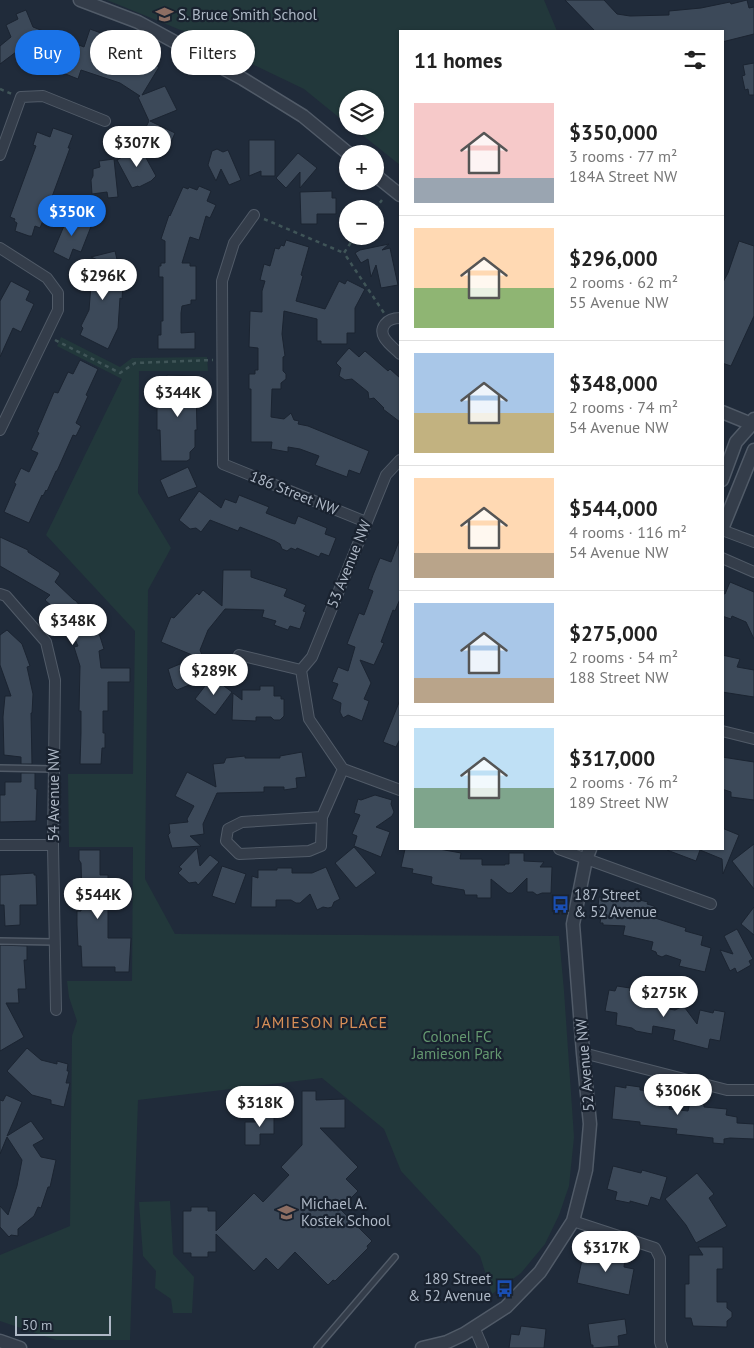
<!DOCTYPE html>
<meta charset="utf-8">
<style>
:root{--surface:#fff;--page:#f2f2f2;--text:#222;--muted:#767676;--line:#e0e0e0;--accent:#1a73e8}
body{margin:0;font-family:"PT Sans",sans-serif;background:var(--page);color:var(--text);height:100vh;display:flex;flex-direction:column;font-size:19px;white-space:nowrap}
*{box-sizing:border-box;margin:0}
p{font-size:16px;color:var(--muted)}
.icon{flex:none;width:28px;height:28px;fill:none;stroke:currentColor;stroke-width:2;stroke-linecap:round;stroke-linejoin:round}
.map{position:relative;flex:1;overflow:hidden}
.sheet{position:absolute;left:399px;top:30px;width:325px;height:820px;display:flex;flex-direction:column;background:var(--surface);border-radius:0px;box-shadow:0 1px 4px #0004}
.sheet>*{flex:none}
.top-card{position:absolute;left:15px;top:30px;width:309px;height:45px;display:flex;gap:10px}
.tools{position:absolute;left:339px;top:90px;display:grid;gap:10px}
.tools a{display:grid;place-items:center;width:45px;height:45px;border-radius:50%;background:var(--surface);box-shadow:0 1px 4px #0004;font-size:25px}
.scale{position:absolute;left:15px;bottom:12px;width:96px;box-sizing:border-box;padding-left:5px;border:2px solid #aeb8c6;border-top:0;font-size:14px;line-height:18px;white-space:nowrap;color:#aeb8c6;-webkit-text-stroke:4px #19222f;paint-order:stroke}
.price{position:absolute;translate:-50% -42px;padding:0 11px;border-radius:18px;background:#fff;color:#222;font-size:16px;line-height:32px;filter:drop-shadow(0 1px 2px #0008)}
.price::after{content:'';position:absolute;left:50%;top:30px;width:15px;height:11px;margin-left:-8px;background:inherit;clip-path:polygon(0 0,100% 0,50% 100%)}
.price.current{background:var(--accent);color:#fff}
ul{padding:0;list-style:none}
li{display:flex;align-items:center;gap:15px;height:125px;padding:0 15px}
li+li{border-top:1px solid var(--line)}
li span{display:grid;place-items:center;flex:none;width:140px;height:100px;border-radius:0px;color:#555}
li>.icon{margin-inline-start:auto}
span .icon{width:60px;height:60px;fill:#fffc;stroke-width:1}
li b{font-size:21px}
h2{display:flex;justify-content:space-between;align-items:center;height:60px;padding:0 15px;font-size:21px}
.pill{padding:0 18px;border-radius:22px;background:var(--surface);box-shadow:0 1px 4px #0004;font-size:18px;line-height:45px}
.pill.current{background:var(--accent);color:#fff}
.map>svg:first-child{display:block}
.green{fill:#22383b}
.building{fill:#3c4959;stroke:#1b2431}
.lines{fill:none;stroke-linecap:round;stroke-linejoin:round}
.service-casing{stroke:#515b68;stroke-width:8}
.minor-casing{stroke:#515b68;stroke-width:12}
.tertiary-casing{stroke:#515b68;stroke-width:15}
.path{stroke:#405558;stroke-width:2.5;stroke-dasharray:4 4;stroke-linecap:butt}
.service{stroke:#343d4a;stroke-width:5}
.minor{stroke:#343d4a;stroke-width:10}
.tertiary{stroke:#343d4a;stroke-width:12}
.labels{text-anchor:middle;stroke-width:4.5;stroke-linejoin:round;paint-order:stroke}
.poi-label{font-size:15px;fill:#aeb8c6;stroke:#19222f;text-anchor:start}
.street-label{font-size:15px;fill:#aeb8c6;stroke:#19222f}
.park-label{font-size:15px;fill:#649870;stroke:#19222f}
.neighbourhood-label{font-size:16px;letter-spacing:1px;fill:#d88f57;stroke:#19222f}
</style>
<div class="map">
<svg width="754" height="1348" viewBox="0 0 754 1348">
<rect width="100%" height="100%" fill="#202b3a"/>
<path class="green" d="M107 0H544L557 31H400V165L351 126H375V99H348L347 124 304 89 183 31Z
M61 337 120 367 132 358 207 357 208 371H139L138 493 171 548 148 590 145 879 175 934 559 936 564 991 574 1137 569 1186 559 1215 545 1244 521 1273 492 1294 480 1256 401 1171 384 1129 322 1078 138 1100 130 1340H56L0 1321V1255L70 1226 72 1036 77 1021 69 997 67 981H132L133 847H69L68 774H133L135 631 46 535 122 379 57 346Z
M170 1201 173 1254 194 1277 192 1313H173L171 1299 155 1288 156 1271 143 1256 139 1202Z"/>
<path class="building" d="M565 0H604L617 14 630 16 669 15V11L701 8 730 2 731 4 747 0 749 8 754 7V34L722 42V31H595Z
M26 10 33 27 84 47 90 29 120 40 121 37 131 41 128 49 159 67 142 95 165 86 177 110 150 121 175 133 165 156 138 143 149 121 138 97 140 96 120 83 81 70 78 79 63 73 66 66 47 59 53 42 17 57 16 52 0 64V46L11 37 6 25 18 19 16 14Z
M754 63V95H749L748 89 745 90 742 76 745 75 743 65Z
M53 128 73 135 68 148H70L46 213 40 228 35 226 32 236H29L15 231 17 223 14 221 15 219 10 217 36 146 33 145 37 132 50 137Z
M249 140H275V176H261V171L249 176Z
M140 147 156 176 151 181 139 187 138 186 132 188 117 160Z
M217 149 223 152 228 150 241 180 229 185 221 169 216 181 208 165 212 151Z
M298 153 317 168 300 188V172L286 188 276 178Z
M114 159 118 197 108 198 107 192 92 194 91 180 93 176V169L100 167 99 161Z
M199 186 211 191 207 201 216 205 210 218 206 216 199 240 190 237 182 263H190V266H196V300H191V304L182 306 181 313V333L195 332V349H158V335H161V321H163V277H159V266H161V263H165V241L161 239 169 215 170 216 183 187 188 189 189 187 197 190Z
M332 191V198H336V214H317V224H301L300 192Z
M69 214 92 224 81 252 73 249 69 260 53 252Z
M286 240 309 247 301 275 303 276 296 301 325 309 339 281 345 284 347 280 365 289 355 308V333H347V344H321V341H317V319L284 311 282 334 285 356 283 357V371L286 374V379L281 383V389H272L271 417 284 419 291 413 294 420 299 421 298 424 308 426 369 451 360 474 349 470 347 477 315 465 319 456 300 449 288 447V452L271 449 272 442H251V389H249V374H255V370H258V348L249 347 250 311 262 312V291L265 281 260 280 264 264 270 266 275 248 279 249 281 245 284 246Z
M739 241 754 246V316L731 366 722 363V284L728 273Z
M389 244 382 250 390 248 398 285 381 288 376 265 371 277 368 259 361 263 355 253 360 250Z
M115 251 123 285 122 299 120 298 118 328 108 349 80 335 83 328 81 326 89 310 91 285 85 286 82 272 109 265 91 257Z
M11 281 28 290 30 291 26 300 34 304 21 332 13 328 0 357V301Z
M349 348 359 357 365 351 388 371 390 369 400 378V422L383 409 384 408 374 398 369 399 368 392 352 379 345 380 339 376 341 368 336 363Z
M80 360 98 369 86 395 88 396 76 423 81 426 76 436 73 435 57 471H56L47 491 46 490 43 496 42 495 29 523 4 512 16 484 14 483 21 468 29 472 38 453 31 450 39 433 37 432 54 392 58 393 68 372 73 374Z
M167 375 199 376V389H196L197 430H195V447L190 452V459L187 461H161L160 430H157V402H180L160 384 167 378Z
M188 467 197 487 168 498 160 480Z
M199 491 221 508 225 499 236 503 239 495 269 507 266 513 291 523 295 524 298 516 327 528 325 534 336 538 329 556 321 553 319 557 297 548 296 550 291 548 287 551 282 549 280 544 275 541 240 527 238 531 210 520 201 532 196 528 190 529 179 520Z
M0 537 28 550V552L59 572 60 574 55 582 74 600H75L89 616 95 613 101 625 97 627 104 649 99 651 101 668H130V682H108V711H103V733H105V748H102L101 764H80L81 733V711H79L80 666 74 647 78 646 70 629 73 628 56 608 55 609 45 600 50 595 0 566Z
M399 541 400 599 395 611 393 610 381 642 384 643 374 665 360 660 371 683 364 699 369 701 362 721 348 715 343 718 340 712 341 703 332 699 338 684 332 682 338 667 348 671 355 647 347 644 359 613 364 615 373 591 368 589 373 575 380 558 391 562Z
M223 570H251V577L287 589 284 596 306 605 303 611 306 612 300 629 290 626 288 630 274 625 276 621 262 617 264 610 225 609 208 630 200 650 211 676 177 690 173 686 168 669 197 657 161 642 171 617 174 618 197 593 199 595 203 590 222 606Z
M730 582 754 592V639L746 622 732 616 731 619 722 616V593L725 594Z
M7 630 22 644 30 666 27 667 33 694 32 713H31L32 764H21V757L4 755 3 717 5 696H11L0 665V635Z
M722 655 740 659 737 667 754 670V697L722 692Z
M212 677 232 692 215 715 195 699Z
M260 686H274V696H281V699H284V716L280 720H274L271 717H256V721L232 720 233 693 242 700V690H260Z
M400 700V739L396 747 383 742Z
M302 752 306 777 296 778 297 788 284 790V787H264V792L217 793 203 824 204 834 190 836 201 846 172 848 168 835 170 833 169 824 188 822 187 819 194 806 175 796 187 772 216 787 213 764 224 763 226 758 245 756V758H280V756Z
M722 757 754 762V800L731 797V792L722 789Z
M21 773H35V789H37L36 821 0 822V795H5V782H21Z
M375 795 392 800 391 804 394 812 392 816 376 827 390 832 381 857 354 846 357 836 352 834 360 815 354 813 358 799 361 800Z
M722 828 739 835 723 874 722 859 700 850 696 861 667 850 722 849Z
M754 844V889L732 861Z
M354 847 376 873 356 888 335 863Z
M197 848 200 866 210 855 219 862 198 885 196 882 189 883 178 873 182 869 179 867Z
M405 849H439L461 853 460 859H482V865H505V864H509V853H524V861L544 862 540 867H552L551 893H542L537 895 533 892H527V878L512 893H508L491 879V898H477V895H465L464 890 434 885 431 883 432 877 412 873 413 869 401 867Z
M79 850H100V875H108V891H111V906H108V938H131L129 972H115V967H82L81 946H78L77 925V911H81L82 891 81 863 79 860Z
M222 866 246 874 235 904 212 896Z
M326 867 340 899 334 902 332 907 328 908 323 907 317 910 310 894 300 903H296L291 900H276V907H251L252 876 258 878V870H277V868H292V873H312Z
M34 873V875H36L37 905H20V925L5 926 4 905H0V875Z
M610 893 626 894V897L648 902 647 904 654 906 656 910 655 918 686 928 685 931 703 936 701 945 711 948 705 972 679 966 681 960 666 955 662 957 657 955 656 952 651 950 653 942 623 935 625 926 603 925V923H600L601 917 597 916 599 897 610 898Z
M754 907V935L741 924Z
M737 929 753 959 749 961 751 965 737 973 735 968 730 971 720 950 733 954 724 936Z
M0 945 27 946V960H24L26 989H18L19 1003H6L24 1037 0 1051Z
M617 986 630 988V991L636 992 635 997 651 999 654 1003 658 1004 657 1007 675 1010 681 1007 685 1008 697 1024 700 1010 713 1013 714 1010 725 1012 720 1041 710 1039 708 1049 673 1040 675 1030 653 1026 652 1034 636 1031 632 1028 616 1025 617 1013 605 1011 609 990 615 991Z
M27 1048 41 1060 57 1064V1061L68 1064 67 1071H69L66 1083H70L64 1107 51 1104V1100L32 1095 7 1071Z
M626 1085 640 1087V1090L660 1092 659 1102 668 1103 670 1104 669 1109 688 1111 690 1102 704 1104V1107L727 1109 726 1115 737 1117V1123L754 1124V1139L730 1138 724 1139V1144L713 1143V1138L676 1134 677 1129 640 1125V1122L612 1119 615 1086 626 1088Z
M302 1091H316V1100L345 1099V1128H320L358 1167 346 1179 358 1191 340 1209 372 1241 367 1246 368 1248 335 1281 333 1280 328 1285 295 1252 278 1270 266 1258 254 1271 216 1234V1252H208V1257H191V1253H183V1211H191V1207H208V1211H216V1231L254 1193 263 1202 289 1175 281 1167 302 1145Z
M6 1095 22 1102 7 1136 31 1121 44 1139 33 1145 41 1157 56 1160 50 1187H48L41 1208 38 1207 34 1216 18 1229V1236L11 1235 9 1237 0 1227V1206L8 1215 17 1186 22 1160 7 1137 0 1154V1100L3 1101Z
M274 1110V1134H260V1145H245V1122H259V1111Z
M613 1166 641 1173 642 1170 667 1177 660 1200 651 1197 648 1206 630 1201V1203L615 1200 617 1192 607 1189Z
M697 1173 714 1194 709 1198 727 1226 696 1243 686 1225 665 1199Z
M698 1247H723V1269H717V1302H727V1308L732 1312V1317L727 1321V1327H725L693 1326 691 1318H685V1284H689V1255H703Z
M592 1250 625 1258 624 1267 634 1269 629 1295 577 1283 582 1260 587 1261 588 1256H591Z
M625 1319 627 1334 618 1336 619 1346 593 1348V1345H591L588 1324Z
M521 1326 546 1329 544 1348H509L511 1334 519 1335Z"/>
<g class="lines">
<defs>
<path id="service" d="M0 768 54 769
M0 941 54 942
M317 1348 395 1257"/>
<path id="minor" d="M0 155 21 97 43 96 105 121
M254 215 234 243 222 281 223 464 366 522
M0 248 47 278 58 293V310L0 430
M400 318C394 318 389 319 385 324 376 336 392 346 400 354
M722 530 754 542
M722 558 754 572
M0 594 6 596 46 642 55 680 53 845 56 1010
M239 655 301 670
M301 670 312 657 386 475 400 460
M301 670 309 719 343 769
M722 731 754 739
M322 817 242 822 228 829 226 841 239 854 309 851 321 846 322 817 343 769 400 790
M0 845H53
M559 849 711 904
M583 1053 727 1090H754
M573 1221 655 1248 660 1258V1342L662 1348
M474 1327 483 1348"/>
<path id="tertiary" d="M80 0 138 22 243 79 303 116 349 154
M375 175 400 195
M722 412 754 425
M722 480 736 442 752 424 754 419
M722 529 754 450
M0 1341 20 1348
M422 1348 447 1342 464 1334 506 1307 540 1272 573 1221 586 1170 590 1124 583 1053 573 924 586 859 590 849"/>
</defs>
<use href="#service" class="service-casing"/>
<use href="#minor" class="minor-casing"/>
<use href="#tertiary" class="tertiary-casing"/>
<path class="path" d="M0 89 12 94
M375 209 382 200
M264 219 344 253
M355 236 344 253 384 313
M55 340 120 373 135 363 213 360"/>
<use href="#service" class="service"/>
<use href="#minor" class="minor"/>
<use href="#tertiary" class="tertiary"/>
</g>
<defs>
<symbol id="school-bare" viewBox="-9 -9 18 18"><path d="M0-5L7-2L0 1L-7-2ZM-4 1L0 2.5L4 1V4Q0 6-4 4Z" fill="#8d6e63" stroke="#19222f" stroke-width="2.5" paint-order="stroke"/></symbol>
<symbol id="bus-bare" viewBox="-9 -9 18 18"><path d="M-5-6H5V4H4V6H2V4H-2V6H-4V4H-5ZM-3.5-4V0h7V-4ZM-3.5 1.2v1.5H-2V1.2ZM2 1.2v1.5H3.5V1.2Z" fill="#1a4fb4" stroke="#19222f" stroke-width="2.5" paint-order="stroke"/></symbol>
</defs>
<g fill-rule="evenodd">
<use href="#school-bare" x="152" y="2" width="25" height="25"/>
<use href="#bus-bare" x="548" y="892" width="25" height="25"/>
<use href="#school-bare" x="274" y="1200" width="25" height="25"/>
<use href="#bus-bare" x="492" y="1276" width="25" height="25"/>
</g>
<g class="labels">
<g class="poi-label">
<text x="178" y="20">S. Bruce Smith School</text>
<text x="574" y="900">187 Street<tspan x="574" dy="17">&amp; 52 Avenue</tspan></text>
<text x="301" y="1209">Michael A.<tspan x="301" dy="17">Kostek School</tspan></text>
<text x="491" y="1284" text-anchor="end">189 Street<tspan x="491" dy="17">&amp; 52 Avenue</tspan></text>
</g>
<g class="street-label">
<text transform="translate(294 493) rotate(22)" y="5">186 Street NW</text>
<text transform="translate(349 564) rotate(-68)" y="5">53 Avenue NW</text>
<text transform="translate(54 795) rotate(-90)" y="5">54 Avenue NW</text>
<text transform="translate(585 1065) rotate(-95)" y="5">52 Avenue NW</text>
</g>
<g class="park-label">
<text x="457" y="1042">Colonel FC<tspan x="457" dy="17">Jamieson Park</tspan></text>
</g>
<g class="neighbourhood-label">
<text x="322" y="1028">JAMIESON PLACE</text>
</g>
</g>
</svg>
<div class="tools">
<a><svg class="icon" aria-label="layers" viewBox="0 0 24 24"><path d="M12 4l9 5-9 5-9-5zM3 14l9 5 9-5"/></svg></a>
<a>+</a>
<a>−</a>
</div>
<div class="scale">50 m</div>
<b class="price" style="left:137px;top:168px">$307K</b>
<b class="price current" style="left:72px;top:237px">$350K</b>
<b class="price" style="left:103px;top:301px">$296K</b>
<b class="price" style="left:178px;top:418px">$344K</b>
<b class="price" style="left:73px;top:646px">$348K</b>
<b class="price" style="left:214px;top:696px">$289K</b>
<b class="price" style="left:98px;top:920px">$544K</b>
<b class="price" style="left:664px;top:1018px">$275K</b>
<b class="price" style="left:678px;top:1116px">$306K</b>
<b class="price" style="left:260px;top:1128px">$318K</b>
<b class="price" style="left:606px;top:1273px">$317K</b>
<div class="top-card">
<a class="pill current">Buy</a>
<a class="pill">Rent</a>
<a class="pill">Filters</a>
</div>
<section class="sheet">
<h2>11 homes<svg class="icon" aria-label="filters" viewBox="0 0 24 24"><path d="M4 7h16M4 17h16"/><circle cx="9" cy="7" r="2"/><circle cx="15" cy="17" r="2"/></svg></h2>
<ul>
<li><span style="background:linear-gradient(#f6c9c9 75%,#9aa5b1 0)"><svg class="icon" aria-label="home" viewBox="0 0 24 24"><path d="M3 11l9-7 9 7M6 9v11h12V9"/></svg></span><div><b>$350,000</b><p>3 rooms · 77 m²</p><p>184A Street NW</p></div></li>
<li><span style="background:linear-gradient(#ffd9b3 60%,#8fb573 0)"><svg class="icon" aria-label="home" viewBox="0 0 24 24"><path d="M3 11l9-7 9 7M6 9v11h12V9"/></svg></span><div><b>$296,000</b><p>2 rooms · 62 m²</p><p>55 Avenue NW</p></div></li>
<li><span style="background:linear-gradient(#a9c7e8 60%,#c2b280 0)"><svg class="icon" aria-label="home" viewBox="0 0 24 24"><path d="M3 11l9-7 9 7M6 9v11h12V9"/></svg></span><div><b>$348,000</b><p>2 rooms · 74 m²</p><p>54 Avenue NW</p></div></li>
<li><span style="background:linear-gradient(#ffd9b3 75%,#b9a48a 0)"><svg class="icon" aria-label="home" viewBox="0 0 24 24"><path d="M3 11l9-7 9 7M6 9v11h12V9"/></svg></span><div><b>$544,000</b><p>4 rooms · 116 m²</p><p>54 Avenue NW</p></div></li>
<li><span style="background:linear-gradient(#a9c7e8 75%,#b9a48a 0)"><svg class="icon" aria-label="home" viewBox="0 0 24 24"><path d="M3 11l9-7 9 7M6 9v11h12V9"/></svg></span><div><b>$275,000</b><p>2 rooms · 54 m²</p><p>188 Street NW</p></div></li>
<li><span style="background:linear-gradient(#bfe0f5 60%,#7fa58c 0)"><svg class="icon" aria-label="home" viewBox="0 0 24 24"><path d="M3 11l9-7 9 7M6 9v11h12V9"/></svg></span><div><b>$317,000</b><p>2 rooms · 76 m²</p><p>189 Street NW</p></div></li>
</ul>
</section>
</div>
